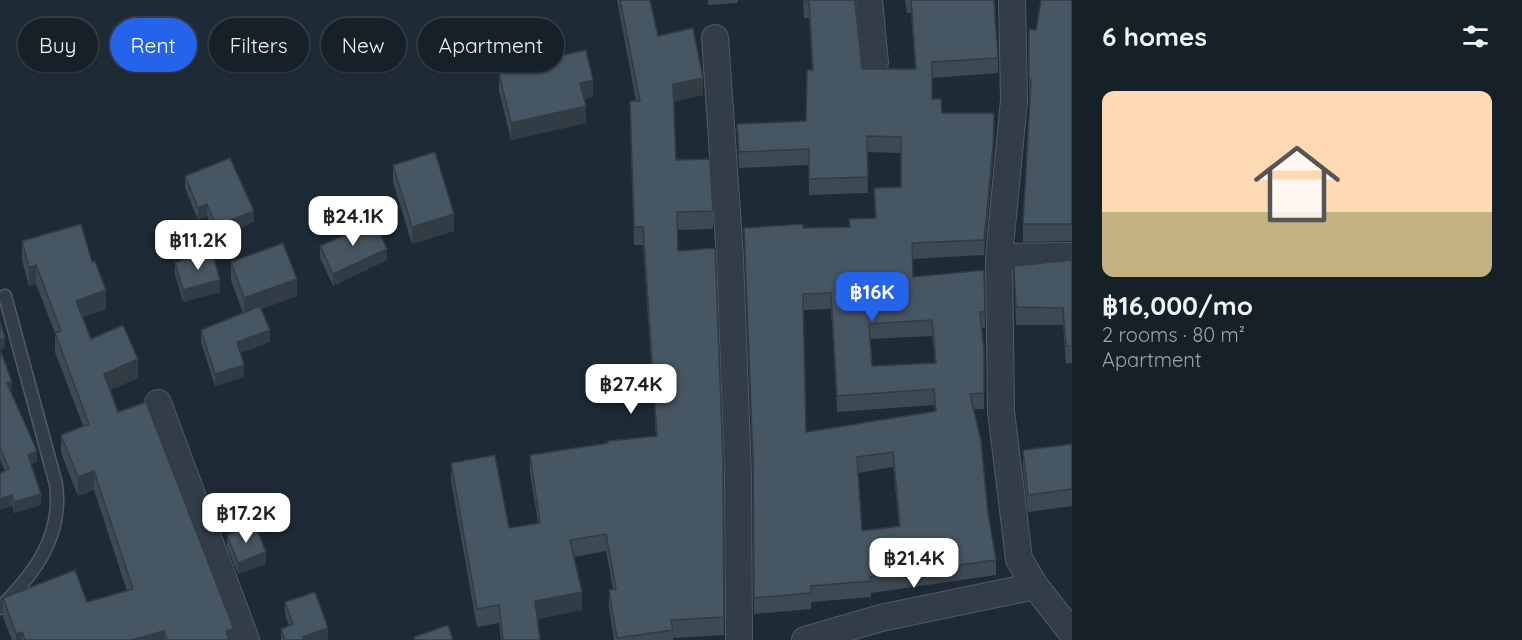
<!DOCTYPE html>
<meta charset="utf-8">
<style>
:root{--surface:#162028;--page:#232d34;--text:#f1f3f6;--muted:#9ea3a8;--line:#353e45;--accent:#2563eb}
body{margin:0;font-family:Quicksand,sans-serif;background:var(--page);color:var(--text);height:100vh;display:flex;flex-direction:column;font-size:22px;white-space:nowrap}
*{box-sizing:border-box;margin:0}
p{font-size:20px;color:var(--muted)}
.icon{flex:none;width:33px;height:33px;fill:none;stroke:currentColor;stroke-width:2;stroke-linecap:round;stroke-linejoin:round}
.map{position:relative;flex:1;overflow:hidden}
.side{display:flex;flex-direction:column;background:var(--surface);width:450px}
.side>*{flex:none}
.banner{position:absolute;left:18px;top:18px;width:570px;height:54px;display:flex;gap:12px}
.price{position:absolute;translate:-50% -51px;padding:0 14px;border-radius:12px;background:#fff;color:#222;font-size:20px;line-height:39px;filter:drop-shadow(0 2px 3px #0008)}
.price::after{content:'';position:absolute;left:50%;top:36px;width:18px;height:14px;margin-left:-9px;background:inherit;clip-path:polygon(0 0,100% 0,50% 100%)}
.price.current{background:var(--accent);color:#fff}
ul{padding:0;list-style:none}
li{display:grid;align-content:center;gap:12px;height:318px;padding:0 30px}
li+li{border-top:2px solid var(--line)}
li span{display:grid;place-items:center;height:186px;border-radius:12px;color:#555}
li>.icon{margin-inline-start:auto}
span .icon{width:108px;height:108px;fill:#fffc;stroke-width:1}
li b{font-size:26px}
h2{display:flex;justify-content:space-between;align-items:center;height:72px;padding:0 30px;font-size:26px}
.chip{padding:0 21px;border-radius:27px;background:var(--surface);box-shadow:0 2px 4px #0004,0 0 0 2px var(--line);font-size:21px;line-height:54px}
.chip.current{background:var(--accent);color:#fff}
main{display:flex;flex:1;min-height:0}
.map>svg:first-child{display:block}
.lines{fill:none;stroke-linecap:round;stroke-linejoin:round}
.lane-casing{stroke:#4f5b65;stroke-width:15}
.street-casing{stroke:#4f5b65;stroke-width:28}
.lane{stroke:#323d47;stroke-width:12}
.street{stroke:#323d47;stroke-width:26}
.wall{fill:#3c4a54;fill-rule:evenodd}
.shaded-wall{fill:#313c45}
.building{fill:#465662;stroke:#313c45;stroke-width:1.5;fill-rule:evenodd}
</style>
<main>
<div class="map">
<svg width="1072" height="640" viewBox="0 0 1072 640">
<rect width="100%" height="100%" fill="#1e2b36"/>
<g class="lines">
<defs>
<path id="lane" d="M0 608C35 573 63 536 56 484L5 296"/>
<path id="street" d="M869 0 875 63
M1012 0 1014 100 999 257 1001 411 1019 559 1035 586 1072 633
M715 38 730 257 738 476 739 640
M999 257 1072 256
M158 403 246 640
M805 640 881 618 1035 586"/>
</defs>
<use href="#lane" class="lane-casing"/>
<use href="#street" class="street-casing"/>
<use href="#lane" class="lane"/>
<use href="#street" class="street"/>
</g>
<path class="wall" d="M617 0H650L658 36 703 95 674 101 676 160 713 211V229L678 230V251L723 458 724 635 673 638V640H614L609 607V590L613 589 606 551 574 557 582 610 537 619 540 640H501L499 623 477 627 451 481V463L509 528 538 523 530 473V455L656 436 643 245H634L630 119 636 101Z
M708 0H738V3L708 5Z
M803 0H855L862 69H915L911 13H907L905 0H994L998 58V73L932 78V99L942 113 993 162 984 255 913 259V277L984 270 985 328H981L984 351V409H974L988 513 996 560V575L871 593V597L811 602V609L754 614 753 476 744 228 849 227 875 218 874 188 901 187V153L867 152 868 193 809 195V165L739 168 737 124 806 121 812 70 809 18H804ZM831 309 837 412 934 405 935 411 806 432 803 310ZM932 336 935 363 872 366 870 339ZM893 467 899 526 862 531 858 473Z
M1072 0V241L1023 242V224L1030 97H1029V29L1036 30Z
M533 55H564L593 97 584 99 586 123 511 140 499 91V74L533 66Z
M393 165 454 231 412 244 393 182Z
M185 176 254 222 216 238 207 216 198 220 185 188Z
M22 241 106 309 83 317 91 339 138 378 110 390 118 412 234 640H12L3 617V598L87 602 127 591 94 490 78 496 61 453V435L83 426 55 352V333L36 284 29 286 22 260Z
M320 246 387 260 333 286 320 258Z
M1072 260V363L1066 364 1063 325H1016L1014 266Z
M175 262 220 292 183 302 175 274Z
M231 262 297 296 261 309 270 342 240 353 244 377 215 386 201 342V330L243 313 231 280Z
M0 322 5 348 0 350 11 392 37 462 31 464 41 505 14 513 5 471 0 459Z
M1072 444V506L1028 512 1023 468V450Z
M227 535 266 564 238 574 227 547Z
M285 602 328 640H281V629L289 626 285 614Z"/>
<path class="shaded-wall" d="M703 78V95L673 102V84Z
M593 80V97L580 100V83Z
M586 106V123L511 140V123Z
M994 113 993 162 984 255V240Z
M207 204V216L198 220V208Z
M254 211V222L216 238V226Z
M454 214V231L412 244V227Z
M387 249V260L333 286V274Z
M36 265V284L29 286V267Z
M297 279V296L244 315V298Z
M220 280V292L183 302V290Z
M106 290V309L76 319V301Z
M270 330V342L237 354V342Z
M5 338V348L0 350V339Z
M138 359V378L104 393V374Z
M244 365V377L215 386V374Z
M12 382V392L7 383Z
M37 451V462L28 465V455Z
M94 471V490L78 496V477Z
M41 494V505L14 513V502Z
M12 495V506L0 510V499Z
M266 552V564L238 574V563Z
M582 592V610L535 619V601Z
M328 628V640H303V637Z
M234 629V640H226V631Z
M164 631V640H131Z
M22 632V640H16V634Z"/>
<path class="building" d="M620 0H650L658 36 693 28 703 78 673 84 676 160 710 159 713 211 677 212 678 251 715 248 723 458 724 617 671 620 673 630 617 638 609 590 616 589 606 534 570 540 582 592 535 601 540 640H503L499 605 477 609 451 463 495 455 509 528 540 523 530 455 608 443V441L657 436 643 227H634L630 101H640Z
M804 0H855L862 69H916L911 0H994L998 58 932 62V99H941L942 113H994L993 146 984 240 912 243 913 277 984 270 985 312H980L984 351V393L970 394 981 441 988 513 996 560 870 577 871 581 811 586V593L754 598 753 460 744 228 803 224V228L850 227 849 219 876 218 874 188 901 187V137L867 136 868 177 809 179V149L739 152 737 124 806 121 807 70H813L809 2H804ZM831 293 837 396 934 389 936 411 806 432 803 294ZM932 320 936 363 872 366 869 324ZM893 452 900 526 862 531 857 457Z
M1041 0H1072V224H1023L1031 80H1029V29L1036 30Z
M562 47 564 55 586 50 593 80 580 83 586 106 511 123 499 74 535 65 533 55Z
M435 152 454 214 412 227 393 165Z
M230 158 254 211 216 226 207 204 198 208 185 176Z
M374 221 387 249 333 274 320 246Z
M81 224 92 262 95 261 106 290 76 301 91 339 123 325 138 359 104 374 118 412 146 402 234 629 226 631 229 640H167L164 631 131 640H25L22 632 16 634 3 598 75 570 87 602 133 589 94 471 78 477 61 435 89 424 55 333 61 331 36 265 29 267 22 241Z
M283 243 297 279 244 298 231 262Z
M212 252 220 280 183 290 175 262Z
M1072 260V346H1066L1063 308 1016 307 1014 266Z
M260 306 270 330 237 342 244 365 215 374 201 330Z
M0 322 5 338 0 339Z
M0 349 12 382 7 383 37 451 28 455 41 494 14 502 12 495 0 499V473L9 469 0 448Z
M1072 444V489L1028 495 1023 450Z
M255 525 266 552 238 563 227 535Z
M315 592 328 628 303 637 304 640H285L281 629 293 624 285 602Z
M448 625 453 640H415L414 637Z"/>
</svg>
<b class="price" style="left:353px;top:247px">฿24.1K</b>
<b class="price" style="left:198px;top:271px">฿11.2K</b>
<b class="price current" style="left:872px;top:323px">฿16K</b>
<b class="price" style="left:631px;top:415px">฿27.4K</b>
<b class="price" style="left:246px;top:544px">฿17.2K</b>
<b class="price" style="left:914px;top:589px">฿21.4K</b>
<div class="banner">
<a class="chip">Buy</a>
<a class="chip current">Rent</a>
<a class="chip">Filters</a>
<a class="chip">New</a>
<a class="chip">Apartment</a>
</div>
</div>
<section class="side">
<h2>6 homes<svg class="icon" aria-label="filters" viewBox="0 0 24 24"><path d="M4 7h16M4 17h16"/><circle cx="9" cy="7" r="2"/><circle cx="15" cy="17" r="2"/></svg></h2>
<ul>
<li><span style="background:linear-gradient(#ffd9b3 65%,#c2b280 0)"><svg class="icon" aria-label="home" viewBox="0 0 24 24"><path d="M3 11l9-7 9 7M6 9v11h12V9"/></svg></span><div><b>฿16,000/mo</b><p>2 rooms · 80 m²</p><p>Apartment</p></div></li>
</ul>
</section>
</main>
